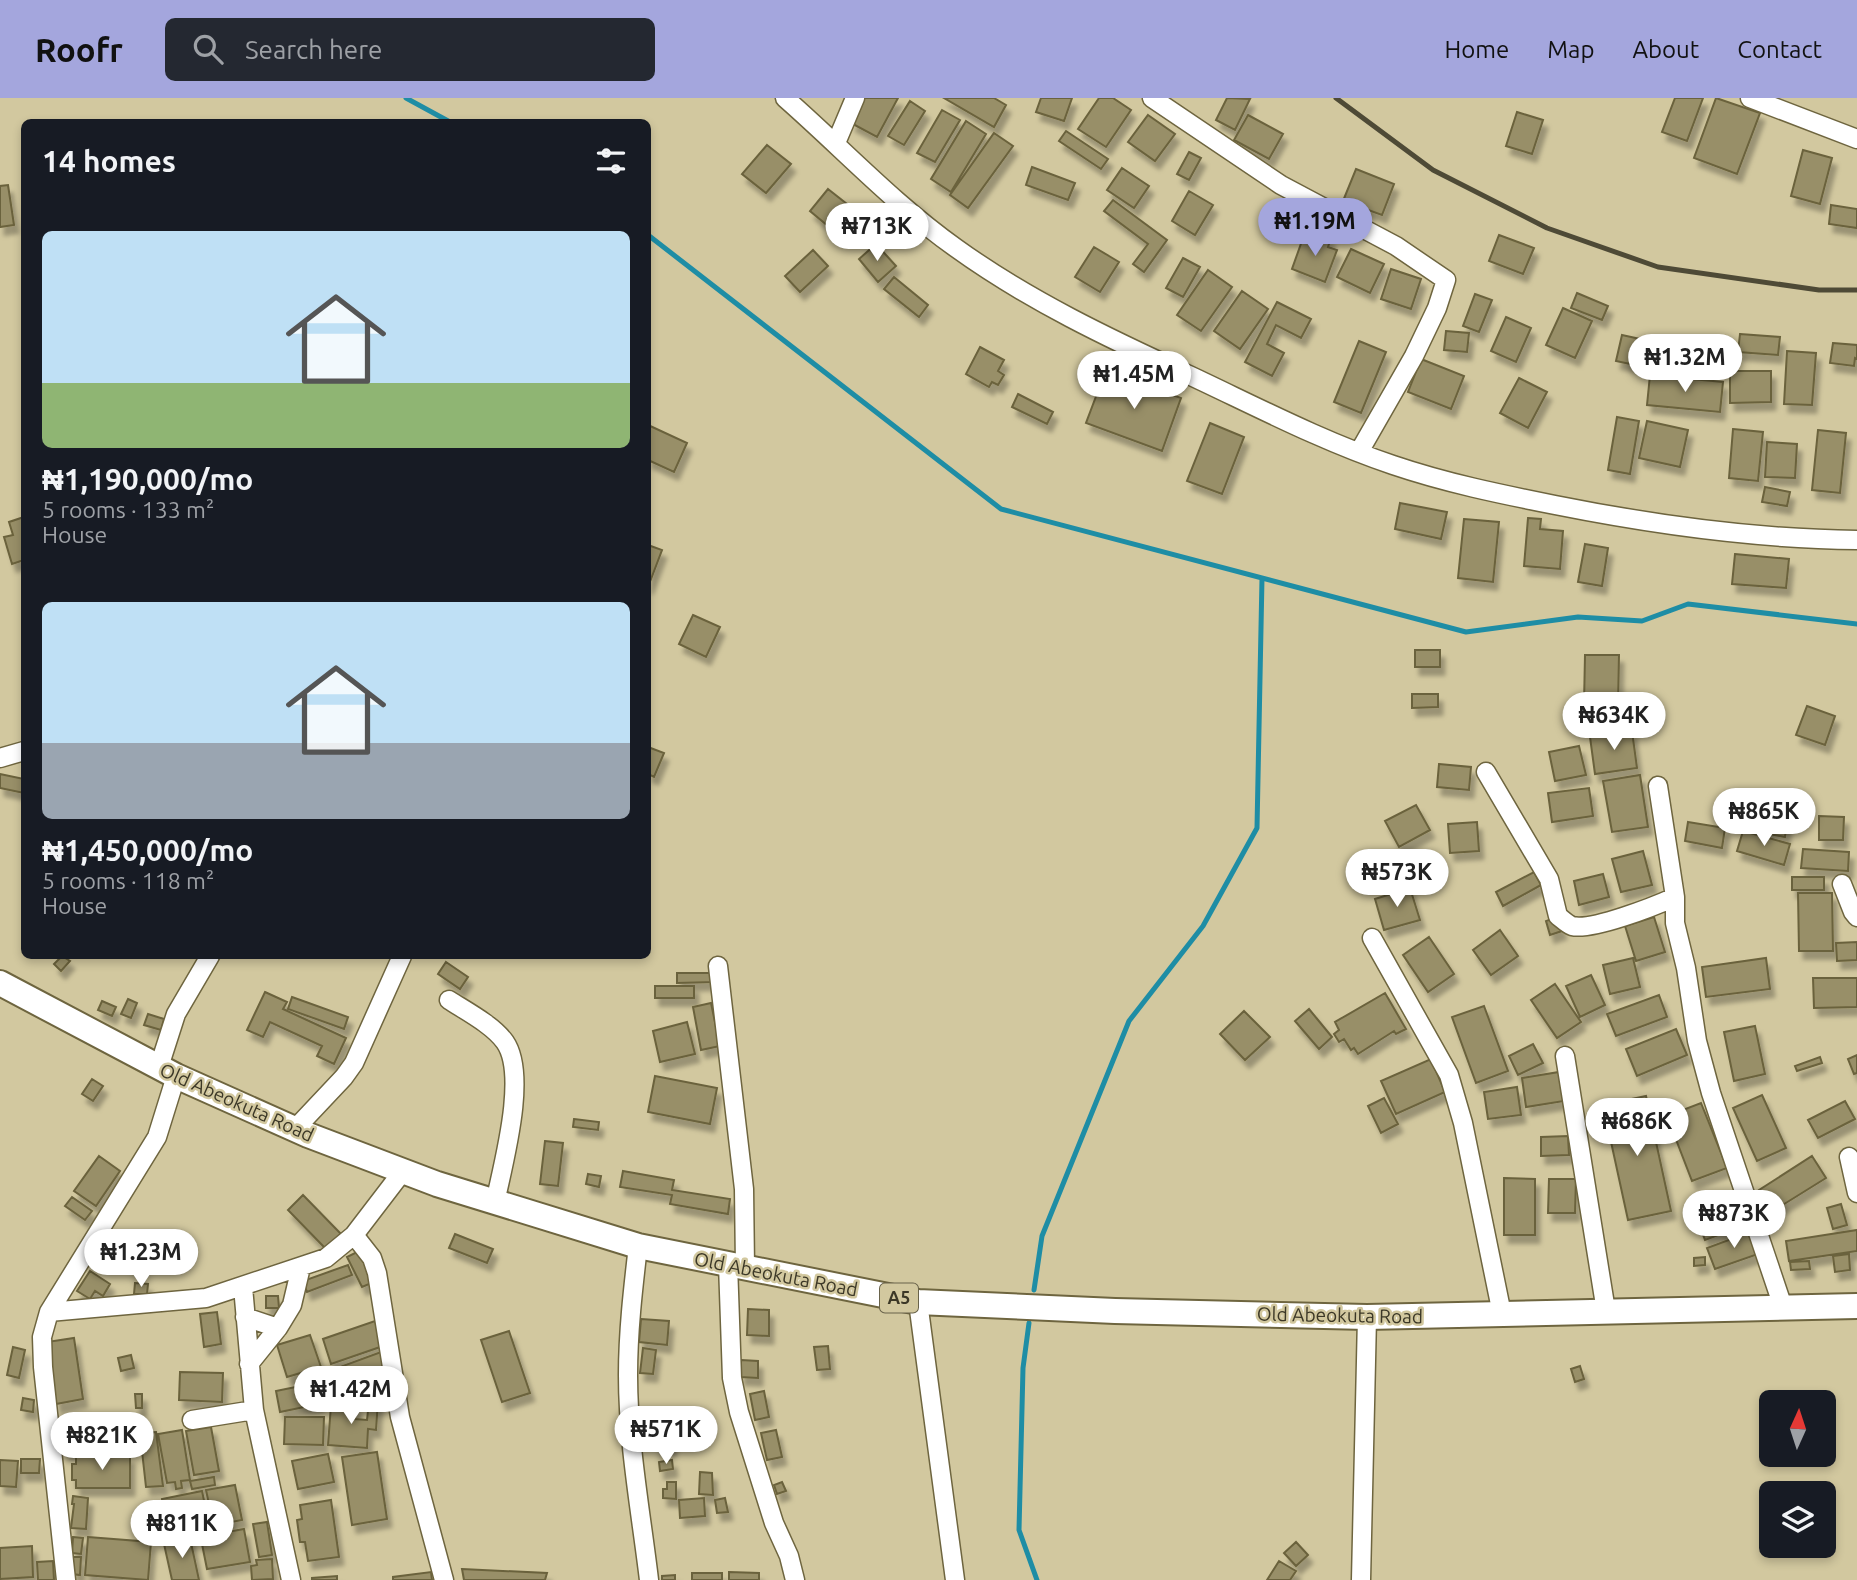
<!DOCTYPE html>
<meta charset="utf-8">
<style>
:root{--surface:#171b24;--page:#242831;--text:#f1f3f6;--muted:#9ea1a6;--accent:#a4a6dd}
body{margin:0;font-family:Ubuntu,sans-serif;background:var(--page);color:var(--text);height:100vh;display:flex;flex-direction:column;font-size:26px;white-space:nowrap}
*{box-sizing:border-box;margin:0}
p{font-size:23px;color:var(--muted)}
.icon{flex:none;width:38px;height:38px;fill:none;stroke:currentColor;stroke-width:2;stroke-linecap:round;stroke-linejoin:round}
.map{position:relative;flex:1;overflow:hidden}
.side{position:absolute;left:21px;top:21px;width:630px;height:840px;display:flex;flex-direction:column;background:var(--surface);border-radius:10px;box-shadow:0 4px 10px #0003}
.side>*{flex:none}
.needle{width:46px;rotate:3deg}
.tools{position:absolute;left:1759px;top:1292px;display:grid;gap:14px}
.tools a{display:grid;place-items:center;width:77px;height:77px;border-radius:10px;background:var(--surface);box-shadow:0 4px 10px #0003;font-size:35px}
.price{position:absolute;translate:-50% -60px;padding:0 16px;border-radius:24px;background:#fff;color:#222;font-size:23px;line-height:46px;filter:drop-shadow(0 2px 4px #0008)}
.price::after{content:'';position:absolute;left:50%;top:42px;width:21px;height:16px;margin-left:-10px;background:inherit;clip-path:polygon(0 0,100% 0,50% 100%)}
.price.on{background:var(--accent);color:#111}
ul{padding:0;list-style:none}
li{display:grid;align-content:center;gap:14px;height:371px;padding:0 21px}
li span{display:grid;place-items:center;height:217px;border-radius:10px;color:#555}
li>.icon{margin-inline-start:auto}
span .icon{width:126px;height:126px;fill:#fffc;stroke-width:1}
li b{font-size:30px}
h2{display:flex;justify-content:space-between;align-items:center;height:84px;padding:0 21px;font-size:30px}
header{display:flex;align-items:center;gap:42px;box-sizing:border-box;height:98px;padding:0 35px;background:var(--accent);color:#111}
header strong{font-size:33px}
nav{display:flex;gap:38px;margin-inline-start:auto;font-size:24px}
.search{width:490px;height:63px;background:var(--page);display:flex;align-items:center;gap:18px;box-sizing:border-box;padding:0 24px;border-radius:10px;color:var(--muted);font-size:26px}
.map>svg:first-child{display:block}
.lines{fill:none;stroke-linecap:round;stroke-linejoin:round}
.stream{stroke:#1e8da5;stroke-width:5}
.building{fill:#988f67;stroke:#6b623c;stroke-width:2;filter:url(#shadow)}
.minor-casing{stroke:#6e653f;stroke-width:21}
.highway-casing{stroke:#6e653f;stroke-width:28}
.minor{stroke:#fff;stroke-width:18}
.highway{stroke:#fff;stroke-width:24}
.rail{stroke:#4e4a36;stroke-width:5}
.labels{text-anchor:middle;stroke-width:5;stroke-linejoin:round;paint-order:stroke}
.shield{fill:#d2c89f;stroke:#69634b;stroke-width:2}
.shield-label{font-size:18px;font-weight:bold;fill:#3c3827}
.street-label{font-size:19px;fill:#3c3827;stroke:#d2c89f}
</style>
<header>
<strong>Roofr</strong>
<div class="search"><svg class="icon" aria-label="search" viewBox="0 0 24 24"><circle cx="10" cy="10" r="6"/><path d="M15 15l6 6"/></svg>Search here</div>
<nav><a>Home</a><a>Map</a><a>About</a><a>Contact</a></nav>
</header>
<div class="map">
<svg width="1857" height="1482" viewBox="0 0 1857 1482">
<defs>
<filter id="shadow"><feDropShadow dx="4.5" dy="8" stdDeviation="2" flood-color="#0004"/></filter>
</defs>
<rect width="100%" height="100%" fill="#d2c89f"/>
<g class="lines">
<path class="stream" d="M406 0 450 24
M648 137 1001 411 1466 534 1578 519 1642 523 1688 506 1857 526
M1034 1192 1042 1138 1129 923 1203 828 1257 730 1262 480
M1029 1225 1023 1270 1019 1432 1037 1482"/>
</g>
<path class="building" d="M864 0H898L877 39 851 25Z
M944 0H994L1006 7 994 29Z
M1041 0H1072L1064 23 1036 14Z
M1099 0H1113L1131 12 1106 49 1078 31Z
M1227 0 1250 1 1235 32 1216 22Z
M1675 0H1703L1687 43 1662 34Z
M1716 0 1760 15 1737 76 1694 60Z
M910 3 925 13 904 47 888 38Z
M942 12 960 22 935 64 917 55Z
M1517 14 1543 22 1532 56 1506 48Z
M1148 17 1175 36 1155 63 1128 44Z
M1248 17 1283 36 1269 61 1234 42Z
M966 23 986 36 951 94 931 81Z
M1066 33 1108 61 1101 71 1059 43Z
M994 35 1013 48 968 110 950 97Z
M767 47 791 66 766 95 742 76Z
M1803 52 1832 60 1820 106 1791 98Z
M1189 54 1201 60 1189 82 1177 76Z
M1032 69 1075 85 1068 102 1026 87Z
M1122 70 1149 88 1134 110 1107 92Z
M1356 71 1394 86 1382 117 1343 103Z
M8 87 14 127 0 129V88Z
M828 91 852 110 834 133 810 113Z
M1189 93 1213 107 1195 137 1172 123Z
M1113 102 1167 142 1144 174 1133 166 1148 146 1104 113Z
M1831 107 1857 111V130L1829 126Z
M895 116 906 124 896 136 885 127Z
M1319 135 1331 140 1328 149 1337 152 1325 184 1292 171 1303 140 1316 144Z
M1499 137 1534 150 1523 176 1489 163Z
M876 146 896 168 878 184 859 161Z
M1094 149 1119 164 1100 194 1075 179Z
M1351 151 1384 166 1370 195 1337 179Z
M813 152 828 168 800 194 785 178Z
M1183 160 1200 169 1183 199 1166 190Z
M1391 171 1421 181 1411 211 1381 201Z
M1208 172 1232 189 1201 233 1177 217Z
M894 179 928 207 919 219 884 191Z
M1242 193 1268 211 1240 251 1214 233Z
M1577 195 1608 208 1602 222 1571 210Z
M1475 196 1492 202 1479 234 1463 228Z
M1277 204 1311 221 1301 240 1276 227 1267 246 1284 255 1272 278 1245 264Z
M1563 210 1592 223 1575 260 1546 247Z
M1506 219 1531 230 1516 264 1491 253Z
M1446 233 1469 235 1467 254 1444 252Z
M1740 236 1780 239 1778 257 1738 254Z
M1622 237 1654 244 1649 270 1616 263Z
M1359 243 1386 254 1361 315 1334 304Z
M1833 245 1857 247V261L1855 260 1854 268 1830 265Z
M980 249 1004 262 998 273 1004 277 998 287 992 284 989 289 966 276Z
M1787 253 1816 255 1812 307 1784 306Z
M1421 261 1464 278 1451 311 1408 294Z
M1106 272 1181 300 1162 353 1086 325Z
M1730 273H1771V304L1730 305Z
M1650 277 1723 284 1720 314 1647 307Z
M1519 280 1547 294 1528 330 1500 315Z
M1018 296 1053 314 1047 326 1012 309Z
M1617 319 1639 323 1630 376 1608 372Z
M1647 323 1688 332 1680 369 1639 360Z
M1210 325 1244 339 1222 396 1187 383Z
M648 327 687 345 674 374 648 362Z
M1733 331 1763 334 1758 383 1729 380Z
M1818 332 1846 335 1840 395 1812 392Z
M1767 344 1797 346 1795 380 1765 379Z
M1765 389 1790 394 1787 408 1762 404Z
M1400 405 1447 414 1441 441 1395 431Z
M24 419V462L12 466 4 439 13 437 9 424Z
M1528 420 1541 421 1540 431 1563 433 1560 471 1524 468Z
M1464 421 1499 424 1493 484 1458 480Z
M1585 446 1608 450 1602 488 1578 484Z
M648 447 662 452 648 489Z
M1735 456 1789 461 1786 490 1732 486Z
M693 517 720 529 706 559 679 546Z
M1415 552H1440V569H1415Z
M1585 557H1619L1618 607 1584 606Z
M1412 596H1438V609L1412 610Z
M1807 608 1835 618 1825 647 1796 637Z
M1632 633 1637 670 1595 676 1590 639Z
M1579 648 1586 677 1555 683 1549 654Z
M648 649 664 655 654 679 648 676Z
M1439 666 1471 669 1469 692 1437 689Z
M0 676 24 681V695L0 690Z
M1640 677 1648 729 1612 734 1603 683Z
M1589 690 1593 718 1552 724 1548 695Z
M1416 707 1430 732 1399 749 1385 723Z
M1745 718 1787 726 1785 739 1743 731Z
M1819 718 1844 719 1843 742H1819Z
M1477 724 1479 753 1450 755 1448 726Z
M1688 724 1725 730 1722 750 1685 743Z
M1743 733 1790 746 1784 767 1737 753Z
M1803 751 1849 754 1848 773 1801 770Z
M1643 753 1652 787 1621 794 1612 761Z
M1534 774 1541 787 1503 808 1496 794Z
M1603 776 1609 799 1579 807 1574 783Z
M1792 779H1824V792H1792Z
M1410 790 1420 822 1384 832 1375 801Z
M1798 795H1832L1833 853H1799Z
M1557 819 1562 833 1550 837 1546 823Z
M1654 819 1665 854 1636 863 1625 828Z
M1500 832 1518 858 1491 877 1473 852Z
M1429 839 1454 876 1428 894 1403 857Z
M1857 844V862L1837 863 1836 845Z
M62 858 70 863 61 873 54 866Z
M1633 860 1640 889 1610 896 1603 867Z
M1766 860 1770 891 1706 899 1702 869Z
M446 864 468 879 460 891 438 876Z
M677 875H715V884L677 885Z
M1591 877 1605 907 1580 919 1566 888Z
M1813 880H1857V909L1814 910Z
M1555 886 1581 924 1557 940 1531 902Z
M655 888H694V900H655Z
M265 894 287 904 283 911 346 940 334 966 317 958 322 948 270 924 263 939 247 932Z
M1385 895 1406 931 1396 936 1394 933 1358 956 1354 950 1351 952 1344 941 1339 944 1334 936 1339 932 1335 924Z
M1659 897 1667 919 1616 938 1607 916Z
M292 899 348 919 344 931 288 911Z
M128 901 137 905 131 920 121 916Z
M102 903 116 909 112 918 98 912Z
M711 905 720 948 701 952 693 909Z
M1484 908 1508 973 1476 985 1452 919Z
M1309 911 1332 939 1319 951 1295 923Z
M1244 913 1270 939 1245 962 1220 936Z
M148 916 164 921 161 932 144 927Z
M687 924 695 956 660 964 653 933Z
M1755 928 1765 976 1734 983 1724 934Z
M1676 931 1687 957 1637 978 1626 951Z
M1533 946 1543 965 1518 977 1509 958Z
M1857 957V975L1854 976 1848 961Z
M1820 959 1822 965 1797 973 1795 968Z
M1431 961 1445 994 1396 1016 1381 983Z
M1559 974 1564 1003 1526 1009 1522 980Z
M655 978 717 990 710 1026 648 1014Z
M92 981 103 988 93 1003 82 996Z
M1517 989 1521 1017 1488 1021 1484 994Z
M1762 997 1786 1050 1757 1063 1733 1010Z
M1646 998 1671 1113 1628 1122 1603 1007Z
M1384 1000 1398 1026 1381 1035 1368 1008Z
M1845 1003 1855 1021 1818 1040 1808 1022Z
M1701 1005 1727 1070 1692 1083 1667 1018Z
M574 1021 599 1024 598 1032 573 1029Z
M1568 1038 1569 1057 1541 1058V1039Z
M545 1043 563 1045 558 1088 540 1086Z
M99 1058 120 1073 96 1108 74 1093Z
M1812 1058 1826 1080 1773 1113 1759 1092Z
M623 1073 674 1082 672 1092 730 1101 728 1116 670 1106 672 1097 620 1089Z
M588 1076 601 1078 599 1089 586 1086Z
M1504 1080 1535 1081V1137H1504Z
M1549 1081H1576L1575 1115H1548Z
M303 1097 341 1136 325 1150 288 1112Z
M72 1099 92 1113 85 1122 65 1108Z
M1740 1103 1748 1126 1705 1142 1696 1118Z
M1841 1106 1847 1127 1833 1131 1827 1110Z
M1857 1132V1153L1789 1163 1786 1143Z
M1753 1133 1761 1155 1715 1171 1707 1150Z
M118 1135 130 1143 120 1157 108 1148Z
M455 1136 493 1151 487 1165 449 1150Z
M359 1153 374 1184 362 1189 347 1159Z
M1849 1156 1850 1172 1835 1174 1833 1158Z
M1705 1159V1167L1694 1168V1160Z
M1809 1163 1810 1171 1791 1172 1790 1164Z
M348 1167 352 1177 307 1194 303 1183Z
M90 1173 110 1186 103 1198 95 1193 90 1201 77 1193Z
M135 1185 148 1186 147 1196H134Z
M266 1198H278L279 1210H266Z
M748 1211 769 1212V1238L747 1237Z
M217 1214 221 1246 204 1249 200 1216Z
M641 1221 669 1223 667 1247 639 1244Z
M375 1223 383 1248 331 1266 323 1241Z
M509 1233 530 1295 502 1304 481 1242Z
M310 1237 321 1269 287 1279 277 1247Z
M74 1240 83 1301 56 1306 47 1244Z
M828 1248 830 1271 817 1272 814 1249Z
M13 1249 25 1252 19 1280 7 1277Z
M643 1250 656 1252 653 1276 640 1275Z
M381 1254 389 1277 349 1292 340 1269Z
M131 1257 134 1270 121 1273 118 1260Z
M741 1262 758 1263V1280L740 1279Z
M1580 1268 1584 1281 1575 1284 1571 1271Z
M180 1274 223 1275 222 1304 179 1302Z
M315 1285 319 1306 280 1314 276 1293Z
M764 1293 769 1319 755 1322 750 1296Z
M135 1296H142V1310H136Z
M23 1300 34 1302 33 1314 21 1312Z
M369 1303H378L376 1332 368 1331 367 1350 328 1347 331 1307 357 1309 355 1321 367 1322Z
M658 1309H673L672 1349H657Z
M285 1319H324L323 1347 284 1346Z
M80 1325 83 1352 65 1354 62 1327Z
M211 1329 219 1373 194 1377 186 1333Z
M182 1332 190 1382 181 1383 182 1390 176 1391 175 1384 167 1385 158 1336Z
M776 1332 782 1359 767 1362 761 1335Z
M156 1334 163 1388 146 1389 140 1335Z
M377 1354 387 1421 352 1427 342 1359Z
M328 1356 334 1384 298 1391 292 1363Z
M76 1358H130V1390H76V1382H72V1366H76Z
M21 1361H40L39 1375H21Z
M0 1362 18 1363 16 1389 0 1388Z
M672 1362 673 1371 660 1373 659 1364Z
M700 1374 712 1375 713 1397 699 1396Z
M214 1379 215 1387 192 1391 190 1383Z
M667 1384H676V1401L663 1400V1391H667Z
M782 1384 786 1393 777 1396 774 1387Z
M235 1387 242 1422 169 1436 162 1401 202 1393 206 1412 210 1411 206 1392Z
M73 1398 88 1400 86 1431 71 1430 74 1406H72Z
M704 1400 705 1418 680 1420 679 1402Z
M725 1400 728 1414 717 1415 715 1402Z
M331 1402 339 1459 308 1463 305 1444H300L297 1422 302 1421 300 1407Z
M267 1424 272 1457 259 1459 253 1426Z
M244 1431 250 1464 207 1471 201 1441 216 1438V1436Z
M73 1439 83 1440 81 1456 72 1455Z
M88 1439 151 1444 148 1482 85 1477Z
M190 1440 199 1482H172L164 1446Z
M1296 1444 1308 1457 1296 1468 1284 1455Z
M32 1448 33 1479 0 1481V1450Z
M72 1459H81L80 1477 72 1476Z
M272 1461 273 1481 252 1482 251 1468 257 1467 256 1462Z
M53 1463 54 1482H38L37 1464Z
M1279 1463 1296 1473 1290 1482H1267Z
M462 1471 547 1475 545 1482H464Z
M431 1474 432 1482H393V1479Z
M729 1474 759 1475V1482H729Z
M692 1475H722V1482H692Z
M675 1477V1482H662V1478Z
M337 1478V1482H312V1480Z"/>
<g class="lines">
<defs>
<path id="minor" d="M785 0C842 50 894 106 956 150 1028 202 1110 241 1191 278 1257 309 1324 344 1393 367 1446 385 1500 396 1555 407 1655 427 1756 441 1857 442
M1152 0 1281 87 1396 148 1446 182 1437 210 1414 258 1359 354
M1750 0 1857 41
M836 45 855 0
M0 660 24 653
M1486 674 1549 781 1558 818C1562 821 1567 826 1572 828 1592 833 1655 808 1675 799
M1658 688 1675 799V825L1686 870 1697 943 1711 995 1783 1209
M1842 786 1853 814 1857 819
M1372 840 1449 977 1463 1025 1502 1216
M718 868 744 1091 745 1169
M449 902C466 913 493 927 505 944 528 977 503 1066 495 1105
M1565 958 1606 1213
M159 969 176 916 210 858
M295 1031 344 979 354 965 402 858
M1849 1059 1857 1095
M354 1137 372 1160 377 1175 400 1319 444 1482
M638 1148C633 1191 628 1234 628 1277 628 1346 641 1415 649 1482
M728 1166 732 1280 739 1314 774 1425 789 1458 795 1482
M243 1189 254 1312 291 1482
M918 1204 955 1482
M49 1214 206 1200 326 1160 354 1137 403 1073
M245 1219 278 1230
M249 1266 278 1230 292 1207 301 1169
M192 1322 254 1312
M66 1482 43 1269 42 1239 49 1214 157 1039 176 978
M1361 1482 1367 1219"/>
<path id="highway" d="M0 885 176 978 308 1037 437 1086 638 1148 918 1204 1115 1213 1367 1219 1857 1208"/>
</defs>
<use href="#minor" class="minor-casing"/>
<use href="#highway" class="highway-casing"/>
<use href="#minor" class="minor"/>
<use href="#highway" class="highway"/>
<path class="rail" d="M1336 0 1433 72 1547 130 1658 169 1819 192H1857"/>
</g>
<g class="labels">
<rect class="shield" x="880" y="1185.5" width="38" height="29" rx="5"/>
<g class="shield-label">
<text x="899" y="1206">A5</text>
</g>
<g class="street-label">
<text transform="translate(237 1004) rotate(24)" y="7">Old Abeokuta Road</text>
<text transform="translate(776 1176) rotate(11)" y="7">Old Abeokuta Road</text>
<text transform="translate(1340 1217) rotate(1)" y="7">Old Abeokuta Road</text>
</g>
</g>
</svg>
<div class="tools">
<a><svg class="needle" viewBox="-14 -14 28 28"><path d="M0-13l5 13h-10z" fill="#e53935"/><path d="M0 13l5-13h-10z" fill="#9ea1a6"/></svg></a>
<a><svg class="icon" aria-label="layers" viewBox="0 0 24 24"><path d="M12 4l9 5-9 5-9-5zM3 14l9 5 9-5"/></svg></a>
</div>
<b class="price on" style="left:1315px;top:160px">₦1.19M</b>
<b class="price" style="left:877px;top:165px">₦713K</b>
<b class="price" style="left:1685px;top:296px">₦1.32M</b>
<b class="price" style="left:1134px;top:313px">₦1.45M</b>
<b class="price" style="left:1614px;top:654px">₦634K</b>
<b class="price" style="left:1764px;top:750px">₦865K</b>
<b class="price" style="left:1397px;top:811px">₦573K</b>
<b class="price" style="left:1637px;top:1060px">₦686K</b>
<b class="price" style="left:1734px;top:1152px">₦873K</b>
<b class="price" style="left:141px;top:1191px">₦1.23M</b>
<b class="price" style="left:351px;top:1328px">₦1.42M</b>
<b class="price" style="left:666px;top:1368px">₦571K</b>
<b class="price" style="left:102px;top:1374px">₦821K</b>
<b class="price" style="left:182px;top:1462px">₦811K</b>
<section class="side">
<h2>14 homes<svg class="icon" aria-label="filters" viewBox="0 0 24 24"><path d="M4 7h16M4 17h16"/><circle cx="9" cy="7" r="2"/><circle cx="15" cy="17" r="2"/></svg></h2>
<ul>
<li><span style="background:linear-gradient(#bfe0f5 70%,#8fb573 0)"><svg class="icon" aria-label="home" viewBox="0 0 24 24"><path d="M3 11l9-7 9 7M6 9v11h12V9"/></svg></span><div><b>₦1,190,000/mo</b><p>5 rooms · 133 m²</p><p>House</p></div></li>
<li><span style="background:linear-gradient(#bfe0f5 65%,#9aa5b1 0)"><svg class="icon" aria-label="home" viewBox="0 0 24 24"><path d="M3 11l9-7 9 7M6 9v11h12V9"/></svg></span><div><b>₦1,450,000/mo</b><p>5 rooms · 118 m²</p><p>House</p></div></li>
</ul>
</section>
</div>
